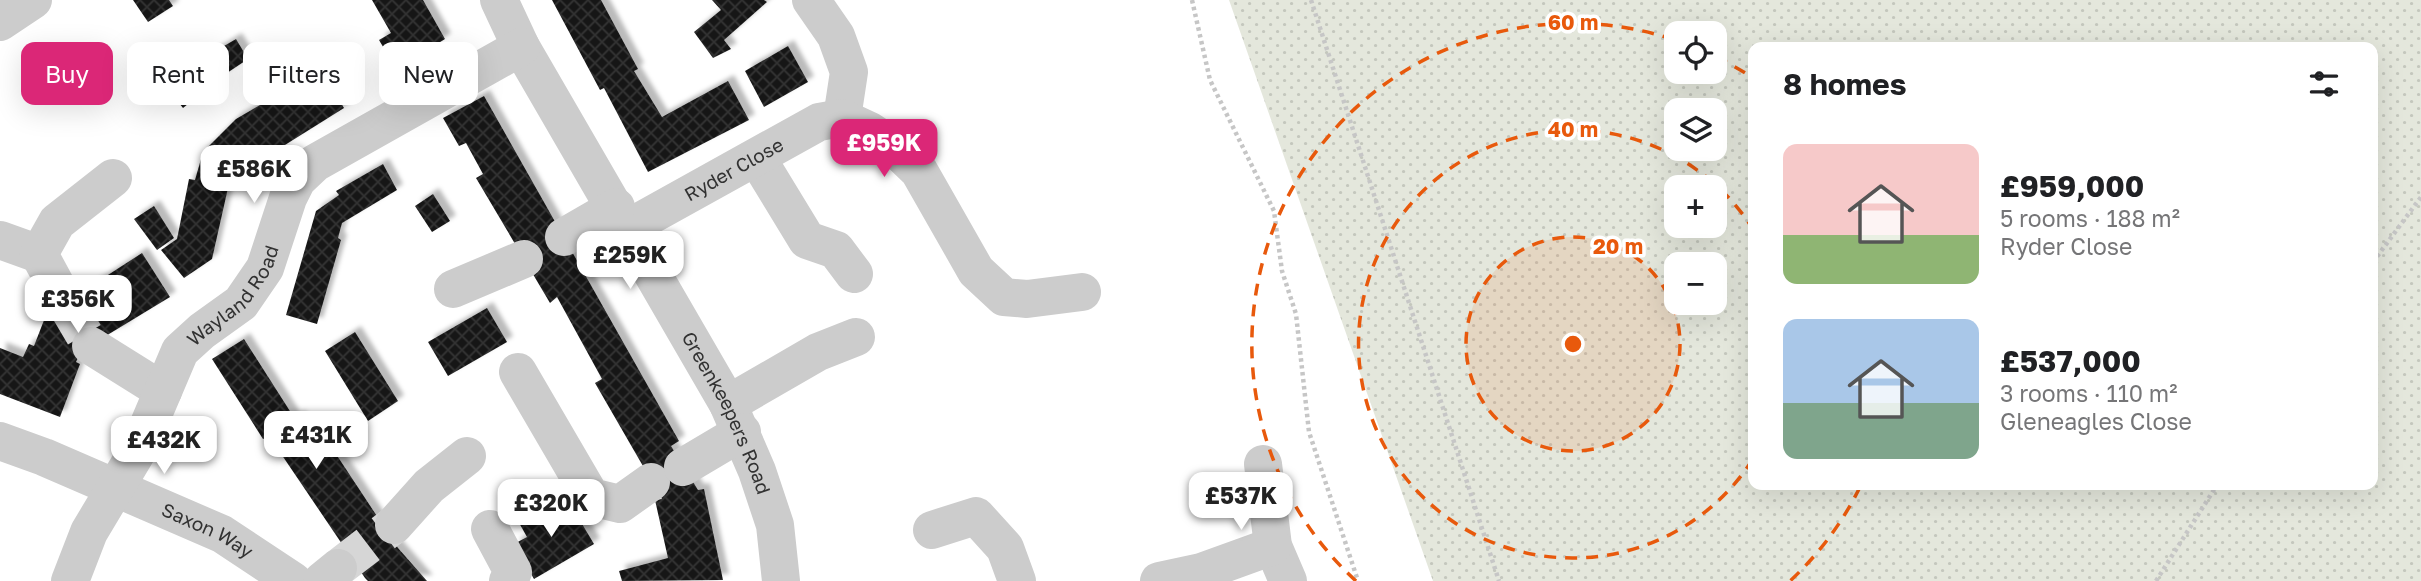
<!DOCTYPE html>
<meta charset="utf-8">
<style>
:root{--surface:#fff;--page:#f2f2f2;--text:#202124;--muted:#757577;--accent:#db2777}
body{margin:0;font-family:"Golos Text",sans-serif;background:var(--page);color:var(--text);height:100vh;display:flex;flex-direction:column;font-size:26px;white-space:nowrap}
*{box-sizing:border-box;margin:0}
p{font-size:23px;color:var(--muted)}
.icon{flex:none;width:38px;height:38px;fill:none;stroke:currentColor;stroke-width:2;stroke-linecap:round;stroke-linejoin:round}
.map{position:relative;flex:1;overflow:hidden}
.panel{position:absolute;left:1748px;top:42px;width:630px;height:448px;display:flex;flex-direction:column;background:var(--surface);border-radius:14px;box-shadow:0 7px 28px #0002}
.panel>*{flex:none}
.hud{position:absolute;left:21px;top:42px;width:665px;height:63px;display:flex;gap:14px}
.fabs{position:absolute;left:1664px;top:21px;display:grid;gap:14px}
.fabs a{display:grid;place-items:center;width:63px;height:63px;border-radius:14px;background:var(--surface);box-shadow:0 7px 28px #0002;font-size:35px}
.price{position:absolute;translate:-50% -60px;padding:0 16px;border-radius:14px;background:#fff;color:#222;font-size:23px;line-height:46px;filter:drop-shadow(0 2px 4px #0008)}
.price::after{content:'';position:absolute;left:50%;top:42px;width:21px;height:16px;margin-left:-10px;background:inherit;clip-path:polygon(0 0,100% 0,50% 100%)}
.price.current{background:var(--accent);color:#fff}
ul{padding:0;list-style:none}
li{display:flex;align-items:center;gap:21px;height:175px;padding:0 35px}
li span{display:grid;place-items:center;flex:none;width:196px;height:140px;border-radius:14px;color:#555}
li>.icon{margin-inline-start:auto}
span .icon{width:84px;height:84px;fill:#fffc;stroke-width:1}
li b{font-size:30px}
h2{display:flex;justify-content:space-between;align-items:center;height:84px;padding:0 35px;font-size:30px}
.pill{padding:0 24px;border-radius:14px;background:var(--surface);box-shadow:0 7px 28px #0002;font-size:24px;line-height:63px}
.pill.current{background:var(--accent);color:#fff}
.map>svg:first-child{display:block}
.green{fill:url(#green-dots);fill-rule:evenodd}
.building{fill:url(#building-cross-hatch);filter:url(#shadow)}
.lines{fill:none;stroke-linecap:round;stroke-linejoin:round}
.minor-tunnel{stroke:#d6d6d6;stroke-width:38;stroke-dasharray:38 19;stroke-linecap:butt}
.path{stroke:#c6c6c6;stroke-width:4.5;stroke-dasharray:3.5 3.5;stroke-linecap:butt}
.minor{stroke:#ccc;stroke-width:38}
.ring{fill:none;stroke:#e8590c;stroke-width:3.5;stroke-dasharray:12 9}
.labels{text-anchor:middle;stroke-width:7;stroke-linejoin:round;paint-order:stroke}
.street-label{font-size:19px;fill:#323232;stroke:#fff}
.centre{fill:#e8590c;stroke:#fff;stroke-width:3.5}
.ring-label{font-size:21px;text-anchor:middle;font-weight:bold;fill:#e8590c;stroke:#fff;stroke-width:7;stroke-linejoin:round;paint-order:stroke}
</style>
<div class="map">
<svg width="2421" height="581" viewBox="0 0 2421 581">
<defs>
<pattern id="green-dots" width="8" height="8" patternUnits="userSpaceOnUse" patternTransform="scale(1.75)"><rect width="8" height="8" fill="#e4e7dc"/><path d="M2 2h.1M6 6h.1" fill="none" stroke="#c4c7bd" stroke-width="1.8" stroke-linecap="round"/></pattern>
<pattern id="building-cross-hatch" width="8" height="8" patternUnits="userSpaceOnUse" patternTransform="scale(1.75)"><rect width="8" height="8" fill="#191919"/><path d="M0 0l8 8M0 8l8-8" fill="none" stroke="#323232"/></pattern>
<filter id="shadow"><feDropShadow dx="6" dy="-6" stdDeviation="2" flood-color="#0004"/></filter>
</defs>
<rect width="100%" height="100%" fill="#fff"/>
<path class="green" d="M1229 0H2421V581H1433ZM1676 33H1715V72H1676ZM1754 47H2373V485H1754ZM1676 110H1715V149H1676ZM1676 187H1715V226H1676ZM1676 264H1715V303H1676Z"/>
<path class="building" d="M133 0H169L173 6 148 22Z
M372 0H423L445 39 396 69 379 40 391 33Z
M552 0H601L638 69 634 71 662 117 728 81 749 120 648 172 604 88 600 90Z
M712 0H764L767 2 724 40 731 49 713 58 694 32 721 10Z
M236 39 248 59 215 81 202 59Z
M788 46 808 82 764 107 745 71Z
M189 54 213 84 183 108 159 78Z
M322 69 344 108 261 160 237 170 233 190 228 188 212 259 184 278 161 250 177 239 189 179 195 180 203 152 236 119Z
M484 96 679 441 671 446 698 490 704 489 723 580 622 581 619 571 668 558 655 500 662 499 595 383 602 379 557 297 550 303 476 178 483 174 466 143 459 146 443 118Z
M383 164 397 190 342 223 338 238 341 240 317 324 286 315 316 211 339 195 336 191Z
M433 194 450 221 432 232 415 206Z
M154 206 174 238 157 250 134 219Z
M142 253 170 297 81 351 76 362 80 364 60 417 0 394V348L23 357 29 344 34 346 46 315Z
M487 308 507 342 448 376 428 342Z
M355 332 398 401 368 421 325 351Z
M244 339 295 419 299 416 325 456 334 451 398 548 427 581H368L365 578 269 436 263 439 212 359Z
M549 503 556 516 572 507 594 544 534 579 514 544 527 537 518 521Z"/>
<g class="lines">
<path class="minor-tunnel" d="M65 302 91 346
M338 568 394 525"/>
<path class="path" d="M1192 0 1210 80 1274 211 1282 271 1296 314 1309 432 1358 581
M1311 0 1499 581
M2373 262 2421 197
M2156 581 2217 485"/>
<g class="minor">
<path id="s1" d="M499 0 521 47 728 404 757 471 775 525 781 581"/>
<path d="M811 0 836 36 849 72 842 118"/>
<path d="M0 22 33 0"/>
<path d="M757 158 807 240 836 250 854 274"/>
<path id="s2" d="M628 228 819 122 842 118 870 131 894 147 919 171 976 271 1004 297 1027 299 1082 292"/>
<path d="M564 237 616 207"/>
<path d="M0 240 39 254"/>
<path d="M453 289 524 259"/>
<path d="M65 302 39 254 57 222 113 178"/>
<path d="M91 346 163 391"/>
<path d="M518 372 591 497 620 504 651 482"/>
<path d="M728 404 818 352 856 337"/>
<path id="s3" d="M0 441 44 457 222 534 293 581"/>
<path d="M1263 464 1273 546 1288 581"/>
<path d="M683 467 742 432"/>
<path d="M394 525 429 486 467 456"/>
<path d="M490 529 513 572 508 581"/>
<path d="M932 530 976 516 1005 548 1017 581"/>
<path id="s4" d="M70 581 89 532 138 450 180 351 202 331 241 303 265 268 288 198 297 180 315 163 521 47"/>
<path d="M322 581 338 568"/>
<path d="M1159 581 1201 572 1273 546"/>
</g>
</g>
<circle cx="1573" cy="344" r="107" fill="#e8590c" fill-opacity=".12"/>
<g class="ring">
<circle cx="1573" cy="344" r="107"/>
<path d="M1753 459A214 214 0 1 1 1753 229"/>
<path d="M1860 487A321 321 0 0 1 1790 581M1356 581A321 321 0 0 1 1675 40M1716 57A321 321 0 0 1 1753 78"/>
</g>
<g class="labels">
<g class="street-label">
<text dy="7" stroke="none"><textPath href="#s2" startOffset="121">Ryder Close</textPath></text>
<text dy="7" stroke="none"><textPath href="#s4" startOffset="334">Wayland Road</textPath></text>
<text dy="7" stroke="none"><textPath href="#s1" startOffset="472">Greenkeepers Road</textPath></text>
<text dy="7" stroke="none"><textPath href="#s3" startOffset="226">Saxon Way</textPath></text>
</g>
</g>
<circle cx="1573" cy="344" r="10" class="centre"/>
<g class="ring-label">
<text x="1573" y="30">60 m</text>
<text x="1573" y="137">40 m</text>
<text x="1618" y="254">20 m</text>
</g>
</svg>
<div class="fabs">
<a><svg class="icon" aria-label="locate" viewBox="0 0 24 24"><circle cx="12" cy="12" r="6"/><path d="M12 2v4M12 18v4M2 12h4M18 12h4"/></svg></a>
<a><svg class="icon" aria-label="layers" viewBox="0 0 24 24"><path d="M12 4l9 5-9 5-9-5zM3 14l9 5 9-5"/></svg></a>
<a>+</a>
<a>−</a>
</div>
<b class="price current" style="left:884px;top:179px">£959K</b>
<b class="price" style="left:254px;top:205px">£586K</b>
<b class="price" style="left:630px;top:291px">£259K</b>
<b class="price" style="left:78px;top:335px">£356K</b>
<b class="price" style="left:316px;top:471px">£431K</b>
<b class="price" style="left:164px;top:476px">£432K</b>
<b class="price" style="left:1241px;top:532px">£537K</b>
<b class="price" style="left:551px;top:539px">£320K</b>
<div class="hud">
<a class="pill current">Buy</a>
<a class="pill">Rent</a>
<a class="pill">Filters</a>
<a class="pill">New</a>
</div>
<section class="panel">
<h2>8 homes<svg class="icon" aria-label="filters" viewBox="0 0 24 24"><path d="M4 7h16M4 17h16"/><circle cx="9" cy="7" r="2"/><circle cx="15" cy="17" r="2"/></svg></h2>
<ul>
<li><span style="background:linear-gradient(#f6c9c9 65%,#8fb573 0)"><svg class="icon" aria-label="home" viewBox="0 0 24 24"><path d="M3 11l9-7 9 7M6 9v11h12V9"/></svg></span><div><b>£959,000</b><p>5 rooms · 188 m²</p><p>Ryder Close</p></div></li>
<li><span style="background:linear-gradient(#a9c7e8 60%,#7fa58c 0)"><svg class="icon" aria-label="home" viewBox="0 0 24 24"><path d="M3 11l9-7 9 7M6 9v11h12V9"/></svg></span><div><b>£537,000</b><p>3 rooms · 110 m²</p><p>Gleneagles Close</p></div></li>
</ul>
</section>
</div>
